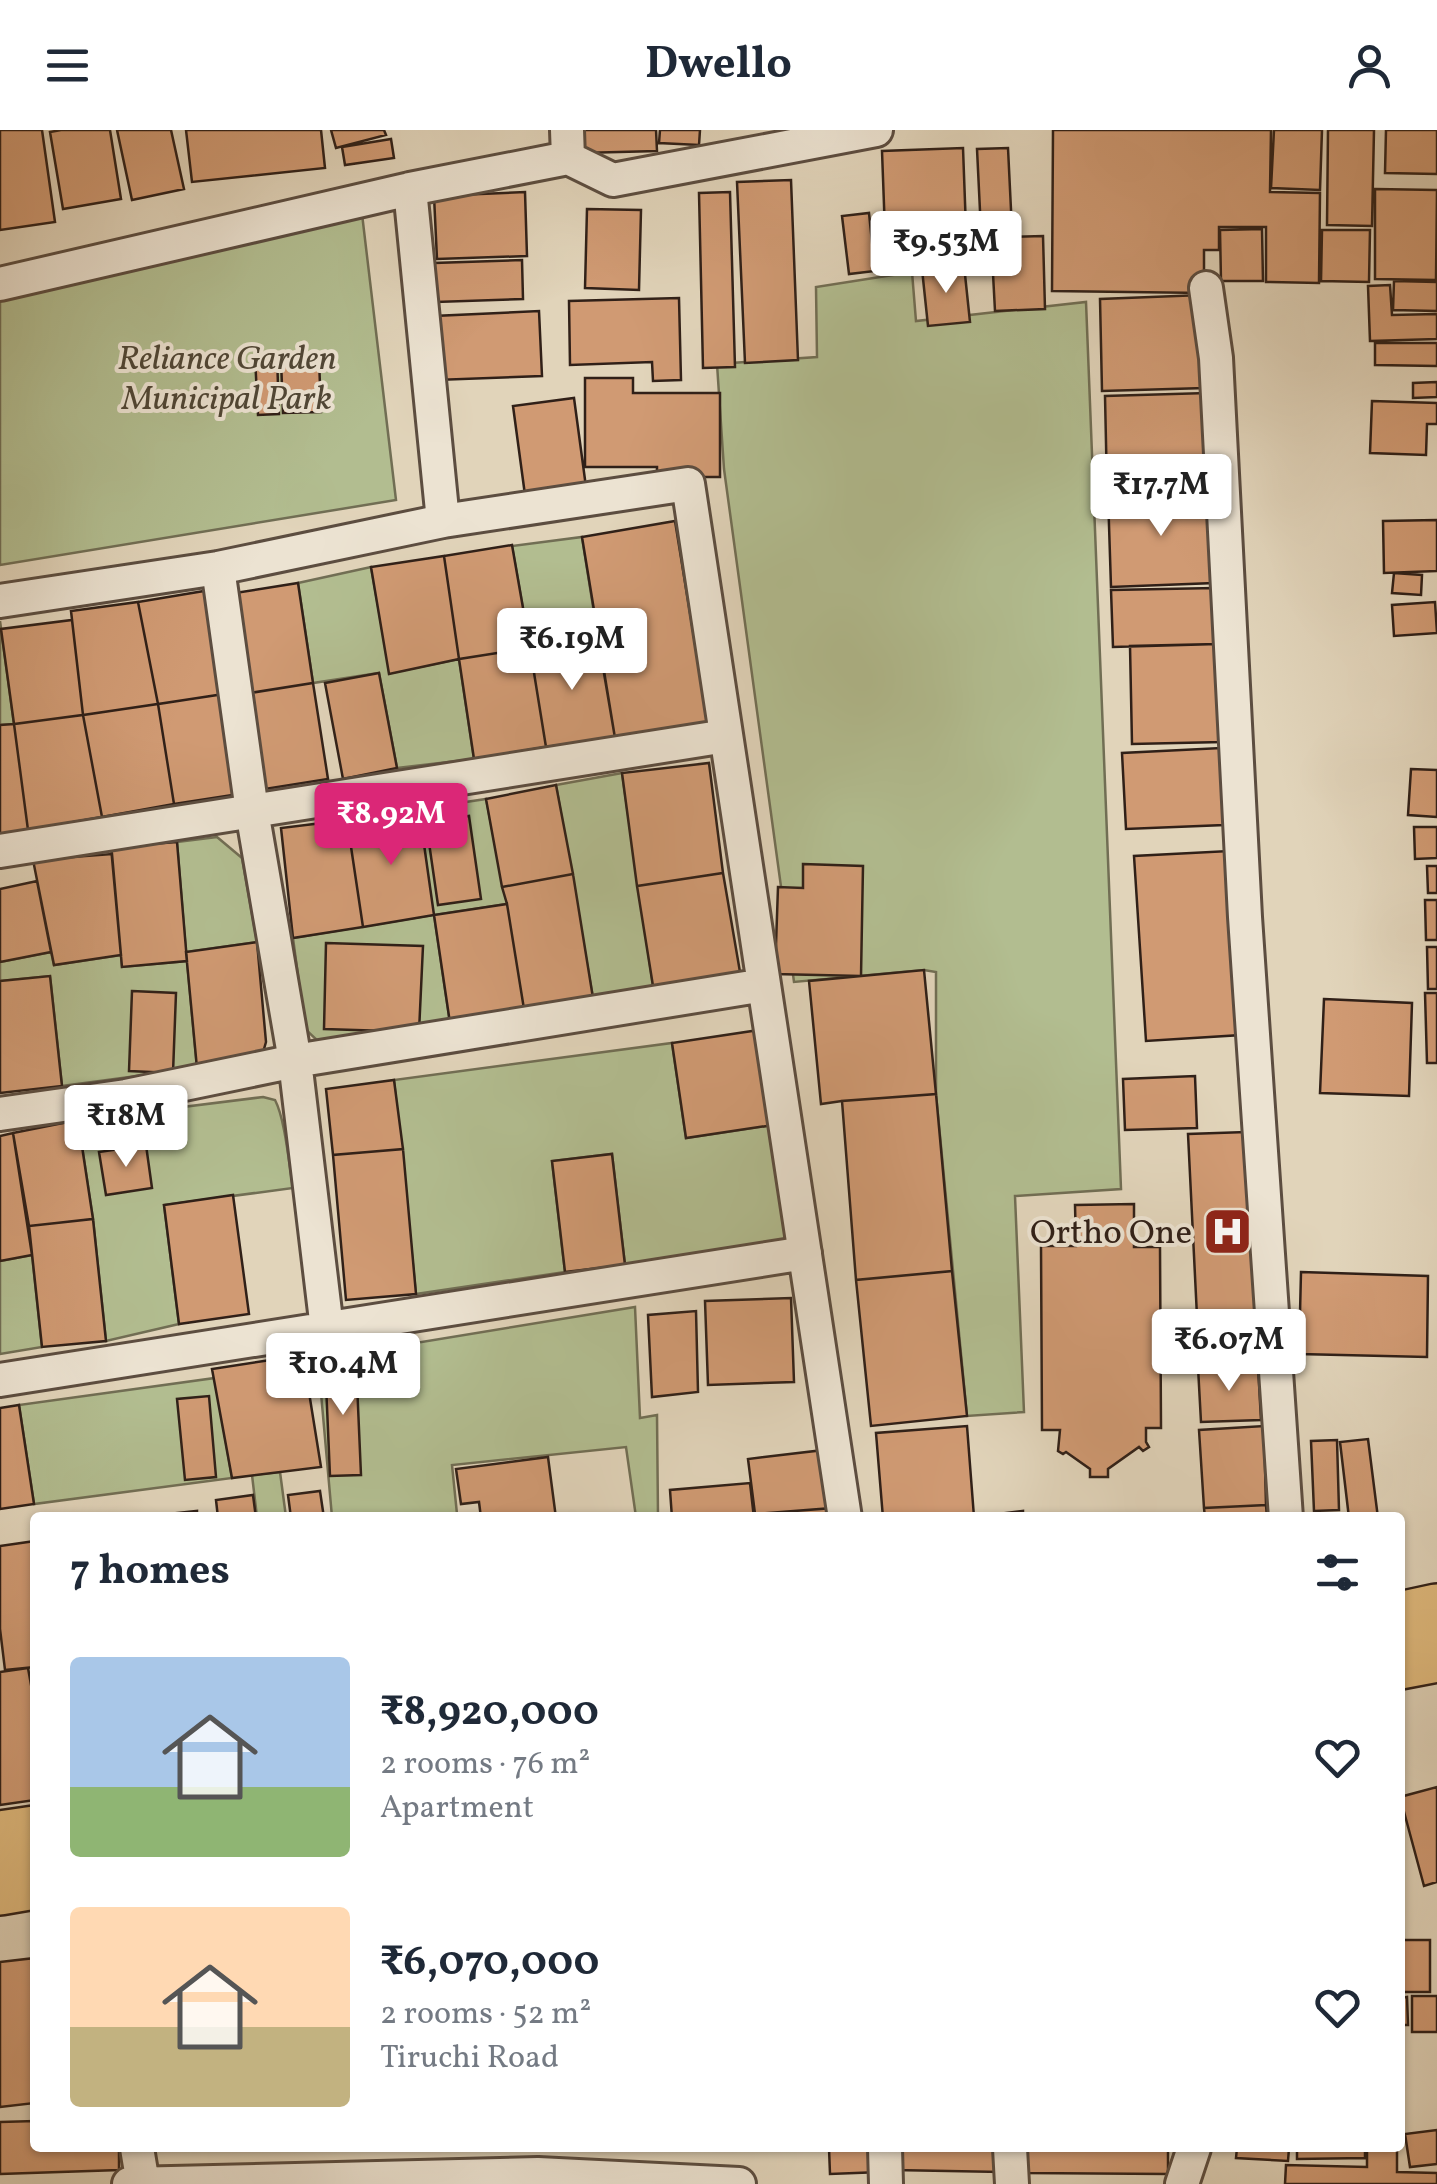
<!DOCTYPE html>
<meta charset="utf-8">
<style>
:root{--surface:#fff;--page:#f2f2f3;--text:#1f2937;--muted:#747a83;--accent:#db2777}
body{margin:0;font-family:Vollkorn,serif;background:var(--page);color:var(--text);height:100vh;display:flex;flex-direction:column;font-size:38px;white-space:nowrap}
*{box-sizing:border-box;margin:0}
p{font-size:32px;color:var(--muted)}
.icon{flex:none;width:55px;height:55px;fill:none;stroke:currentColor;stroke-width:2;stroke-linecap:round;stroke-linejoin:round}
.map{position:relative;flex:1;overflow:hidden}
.drawer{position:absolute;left:30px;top:1382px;width:1375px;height:640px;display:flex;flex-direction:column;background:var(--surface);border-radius:10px;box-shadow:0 2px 8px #0004}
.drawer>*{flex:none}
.price{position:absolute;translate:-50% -85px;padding:0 22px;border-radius:10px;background:#fff;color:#222;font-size:32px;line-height:65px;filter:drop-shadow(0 2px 5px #0008)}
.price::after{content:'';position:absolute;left:50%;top:60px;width:30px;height:22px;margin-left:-15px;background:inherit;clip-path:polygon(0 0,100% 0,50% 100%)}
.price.active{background:var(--accent);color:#fff}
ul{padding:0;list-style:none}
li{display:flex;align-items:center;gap:30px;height:250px;padding:0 40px}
li span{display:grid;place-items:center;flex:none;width:280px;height:200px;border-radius:10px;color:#555}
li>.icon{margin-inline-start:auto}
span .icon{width:120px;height:120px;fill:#fffc;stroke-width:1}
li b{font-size:42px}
h2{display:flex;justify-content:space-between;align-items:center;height:120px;padding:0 40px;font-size:42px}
header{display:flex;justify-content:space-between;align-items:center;height:130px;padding:0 40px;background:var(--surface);font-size:45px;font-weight:700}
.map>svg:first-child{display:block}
.green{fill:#b2bd90;stroke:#716e54;stroke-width:2.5}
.building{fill:#d09a73;stroke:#302018;stroke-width:2.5}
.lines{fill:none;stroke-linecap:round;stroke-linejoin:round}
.minor-casing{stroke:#5c4d40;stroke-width:38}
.trunk-casing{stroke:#302018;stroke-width:60}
.minor{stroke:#ece3d2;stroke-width:32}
.trunk{stroke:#e0ba7d;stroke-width:55}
.labels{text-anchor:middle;stroke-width:8;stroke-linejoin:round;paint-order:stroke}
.park-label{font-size:35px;font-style:italic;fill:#504736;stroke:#ece3d2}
.poi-label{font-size:35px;fill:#302018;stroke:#ece3d2;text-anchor:end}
</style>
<header><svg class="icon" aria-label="menu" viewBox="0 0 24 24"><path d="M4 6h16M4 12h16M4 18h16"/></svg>Dwello<svg class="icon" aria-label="person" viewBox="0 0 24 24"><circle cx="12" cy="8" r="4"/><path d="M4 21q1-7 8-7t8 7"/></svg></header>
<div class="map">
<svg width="1437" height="2054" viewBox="0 0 1437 2054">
<rect width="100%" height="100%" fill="#e1d4ba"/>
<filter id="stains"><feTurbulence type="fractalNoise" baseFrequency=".002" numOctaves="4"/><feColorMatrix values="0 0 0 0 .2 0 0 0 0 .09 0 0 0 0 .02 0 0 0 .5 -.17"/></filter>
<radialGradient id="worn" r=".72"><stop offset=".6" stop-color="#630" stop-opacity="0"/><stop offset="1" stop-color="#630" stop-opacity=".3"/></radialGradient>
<path class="green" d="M360 67 396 370 0 435V141Z
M912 142 916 191 1086 172 1121 1059 1015 1066 1024 1282 967 1286 936 964V842L924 840 794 852 724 339 717 234 817 227 816 157Z
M582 407 598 508 530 518 512 416Z
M371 437 390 543 459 529 474 629 397 638 379 543 313 553 298 453Z
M0 491 14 594 0 595Z
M622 643 653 856 593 868 556 655Z
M486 669 507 774 434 785 450 893 320 913 305 899 293 808 433 785 419 679Z
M217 707 242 728 257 812 186 822 177 712Z
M51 822 54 835 121 825 122 837 187 831 197 938 62 956 50 846 0 851V832Z
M672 913 686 1008 773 995 789 1111 625 1135 612 1024 552 1031 565 1142 416 1164 394 950Z
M263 967 275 970C285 989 289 1034 293 1058L164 1075 179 1194 106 1211 93 1089 78 990Z
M32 1125 42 1217 0 1224V1131Z
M635 1177 640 1288 657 1285 658 1387H636L626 1317 452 1335 457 1384 430 1388 332 1387 318 1229Z
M215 1248 232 1348 34 1374 19 1275Z
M280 1342 286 1387H257L252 1345Z"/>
<path class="building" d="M0 0H42L55 92 0 100Z
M61 0H110L121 69 63 79 50 2Z
M117 0H171L184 59 132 70Z
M186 0H321L325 38 192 52Z
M331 0H384L386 5 336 18Z
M580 0H656L657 21 581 23Z
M660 0H700L699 15 659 13Z
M1053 0H1271L1270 62 1320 63 1319 153 1266 152V97H1219V120H1204V163L1052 161Z
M1274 0H1322L1320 60 1271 58Z
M1328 0H1374L1372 96 1327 95Z
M1386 0H1437V44L1385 43Z
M391 9 394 28 345 35 342 17Z
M963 18 967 126 886 129 882 21Z
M1008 18 1013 121 982 122 977 19Z
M791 50 798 230 745 233 737 52Z
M1375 59 1437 60 1436 150 1375 149Z
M525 62 527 126 437 129 434 66Z
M730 62 735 237 703 238 699 63Z
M587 79 641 80 639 160 585 158Z
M869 83 875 141 849 144 842 86Z
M1262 99 1263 151H1221L1220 100Z
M1322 100H1370L1369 152 1321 151Z
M1043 106 1045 179 995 181 992 125 1013 124 1012 107Z
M522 130 523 169 436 172 434 133Z
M964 135 970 192 928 196 922 139Z
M1394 151 1437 152V181L1393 180Z
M1390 155 1392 185 1437 184V209L1370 211 1368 156Z
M1202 165 1205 258 1102 261 1100 169Z
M679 168 681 250 653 251 652 232 570 235 569 171Z
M539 181 542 246 436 250 434 186Z
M1375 213H1437V236L1375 235Z
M277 226 279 284 258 285 255 227Z
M319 229 321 282 283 283 281 230Z
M585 248H633V263H720V347H657V337H585Z
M1437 252V267L1413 268V253Z
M1207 263 1210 355 1107 359 1105 266Z
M574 268 586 357 525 365 513 276Z
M1372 271 1437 273V294H1427L1426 325 1370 323Z
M1211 361 1214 453 1111 457 1108 364Z
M1437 390V441L1384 443 1383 391Z
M675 391 708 593 615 608 582 407Z
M512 415 530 518 459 529 444 426Z
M444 426 459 529 389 544 371 437Z
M1394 443 1422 445 1421 465 1392 463Z
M298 453 313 553 250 563 235 463Z
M1215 458 1216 514 1113 517 1111 460Z
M210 460 224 564 158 574 138 472Z
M138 472 158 574 83 585 71 481Z
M1435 472 1437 503 1394 506 1392 475Z
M72 490 83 585 14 594 1 499Z
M598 508 615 608 546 617 530 518Z
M1216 514 1222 612 1132 614 1130 516Z
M530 518 546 617 474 629 459 529Z
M379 543 397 638 343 649 325 553Z
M313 553 328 649 265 659 250 563Z
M224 564 239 664 174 674 158 574Z
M158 574 174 674 102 687 83 585Z
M83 585 102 687 28 700 14 594Z
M14 594 28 700 0 704V595Z
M1221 618 1224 695 1126 699 1122 623Z
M709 633 723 743 637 756 622 643Z
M1411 639 1437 640V687L1408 685Z
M556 655 573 744 502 757 486 669Z
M419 679 434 785 363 797 347 690Z
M469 686 481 769 438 775 426 692Z
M347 690 363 797 293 808 281 698Z
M1414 697H1437V728L1415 729Z
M177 712 187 831 122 837 111 717Z
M1229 721 1241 905 1146 911 1134 726Z
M112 724 121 825 54 835 33 730Z
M803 734 863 736 861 846 775 844 778 757 803 758Z
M1427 736H1437V763H1428Z
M723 743 740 842 653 856 637 756Z
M573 744 593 868 524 879 507 774 502 757Z
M37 751 51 822 0 832V759Z
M1425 770H1437V810H1426Z
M507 774 524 879 450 893 434 785Z
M257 812 266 912 262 926 197 938 186 822Z
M326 813 423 816 419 902 324 899Z
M1427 817H1437V859H1428Z
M924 840 936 964 842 971 821 974 809 851Z
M50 846 62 956 0 963V851Z
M132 861 176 863 173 943 129 941Z
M1425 863H1437V933H1427Z
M1324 869 1412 873 1409 966 1320 963Z
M759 900 773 995 686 1008 672 913Z
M1195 946 1197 998 1125 1000 1123 949Z
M394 950 403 1019 333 1025 326 959Z
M936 964 952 1141 856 1150 842 971Z
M78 990 93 1089 29 1096 13 1003Z
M1246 1002 1257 1225 1199 1227 1188 1004Z
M13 1003 32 1125 0 1131V1006Z
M146 1015 152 1058 106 1065 99 1022Z
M403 1019 416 1164 346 1170 333 1025Z
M612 1024 625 1135 565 1142 552 1031Z
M233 1065 249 1184 179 1194 164 1075Z
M1134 1074V1117H1160L1161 1298H1146V1312L1149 1317 1143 1321 1139 1317 1108 1339V1347H1090V1339L1066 1322 1063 1324 1058 1321 1060 1300H1042L1041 1116H1076L1075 1075Z
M93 1089 106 1211 42 1217 29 1096Z
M952 1141 967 1286 871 1296 856 1150Z
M1301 1142 1428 1146 1427 1227 1299 1224Z
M791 1168 794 1252 708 1255 705 1171Z
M696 1181 698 1262 652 1267 648 1185Z
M303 1225 321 1337 232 1348 212 1239Z
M356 1230 361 1345 330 1346 325 1231Z
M1258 1235 1261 1290 1201 1292 1198 1237Z
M209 1266 216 1347 185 1350 177 1269Z
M19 1275 34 1374 0 1379V1278Z
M967 1296 974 1387 883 1388 876 1303Z
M1264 1296 1266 1375 1204 1378 1199 1300Z
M1368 1309 1378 1388H1349L1340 1312Z
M1337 1310 1339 1380 1314 1381 1311 1311Z
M824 1320 832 1378 755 1384 748 1329Z
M548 1327 556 1388H481L479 1372 461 1374 456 1339Z
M750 1353 754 1388H672L670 1360Z
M320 1361 324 1388H291L288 1365Z
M253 1365 256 1388H218L216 1370Z
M1266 1375 1267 1388H1205L1204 1378Z
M832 1378 834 1388H755V1384Z
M197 1381V1388H131Z
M1023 1381V1388H966L974 1387Z
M35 1411V1537L5 1540 0 1499V1416Z
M28 1538 35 1577V1670L0 1675V1542Z
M1437 1657V1752L1424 1756 1400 1667Z
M1400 1810H1430V1862H1400Z
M35 1828V1973L0 1977V1832Z
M1412 1866H1437V1902H1412Z
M1407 1867 1408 1895H1400V1868Z
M35 1991V2018H119V2040L0 2044V1992Z
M1437 2000V2034L1410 2037 1405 2004Z
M829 2018H880L881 2042 830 2044Z
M895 2018H1003L1002 2042 894 2040Z
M1024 2018H1168V2044L1023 2043Z
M1237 2018H1289L1288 2031 1236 2028Z
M1297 2018H1365V2028L1297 2029Z
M1367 2018H1397V2042L1437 2043V2054H1285L1286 2035 1367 2037Z"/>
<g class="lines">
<defs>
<path id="minor" d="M567 0 568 28 613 50 876 0
M410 59 443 391
M0 154 410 59 568 28
M1206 158 1216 228 1245 787 1286 1388
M218 438 252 681 295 931 327 1199
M0 471 218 438 443 391 688 354 845 1388
M0 721 726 606
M0 984 126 966 295 931 764 855
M0 1250 805 1123
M137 2018 143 2054
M885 2018 886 2054
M1010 2018 1012 2054
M129 2054 538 2044 739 2054
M1182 2054 1194 2018"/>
<path id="trunk" d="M1400 1490 1437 1482
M1400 1531 1437 1524
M0 1709 35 1704
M0 1757 35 1751"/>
</defs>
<use href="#minor" class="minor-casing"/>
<use href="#trunk" class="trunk-casing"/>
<use href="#minor" class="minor"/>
<use href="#trunk" class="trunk"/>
</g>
<defs>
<symbol id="hospital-square" viewBox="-11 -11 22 22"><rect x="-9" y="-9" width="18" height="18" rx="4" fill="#8f2418" stroke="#ece3d2"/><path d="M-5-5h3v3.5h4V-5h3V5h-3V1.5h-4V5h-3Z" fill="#fff"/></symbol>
</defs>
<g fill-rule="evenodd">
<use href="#hospital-square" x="1200" y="1074" width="55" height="55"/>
</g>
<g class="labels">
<g class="park-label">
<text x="227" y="239">Reliance Garden<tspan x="227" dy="40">Municipal Park</tspan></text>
</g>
<g class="poi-label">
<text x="1192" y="1113">Ortho One</text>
</g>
</g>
<rect width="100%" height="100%" filter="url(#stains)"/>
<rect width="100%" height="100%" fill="url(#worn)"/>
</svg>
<b class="price" style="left:946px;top:166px">₹9.53M</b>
<b class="price" style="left:1161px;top:409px">₹17.7M</b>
<b class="price" style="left:572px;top:563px">₹6.19M</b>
<b class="price active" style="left:391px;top:738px">₹8.92M</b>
<b class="price" style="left:126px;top:1040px">₹18M</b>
<b class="price" style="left:1229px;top:1264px">₹6.07M</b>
<b class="price" style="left:343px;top:1288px">₹10.4M</b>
<section class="drawer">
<h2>7 homes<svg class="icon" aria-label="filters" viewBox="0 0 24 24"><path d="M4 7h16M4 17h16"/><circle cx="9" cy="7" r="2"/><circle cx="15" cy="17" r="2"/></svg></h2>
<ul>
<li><span style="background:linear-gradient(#a9c7e8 65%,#8fb573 0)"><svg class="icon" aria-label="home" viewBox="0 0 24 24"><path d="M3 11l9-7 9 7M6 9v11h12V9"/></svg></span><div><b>₹8,920,000</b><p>2 rooms · 76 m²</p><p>Apartment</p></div><svg class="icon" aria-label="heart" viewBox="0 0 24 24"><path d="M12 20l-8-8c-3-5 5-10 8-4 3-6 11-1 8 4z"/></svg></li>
<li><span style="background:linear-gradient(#ffd9b3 60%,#c2b280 0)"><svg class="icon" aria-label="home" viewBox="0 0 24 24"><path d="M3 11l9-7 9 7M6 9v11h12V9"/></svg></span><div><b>₹6,070,000</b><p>2 rooms · 52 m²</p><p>Tiruchi Road</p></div><svg class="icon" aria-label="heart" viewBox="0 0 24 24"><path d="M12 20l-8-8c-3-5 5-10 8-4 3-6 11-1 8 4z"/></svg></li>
</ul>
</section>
</div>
